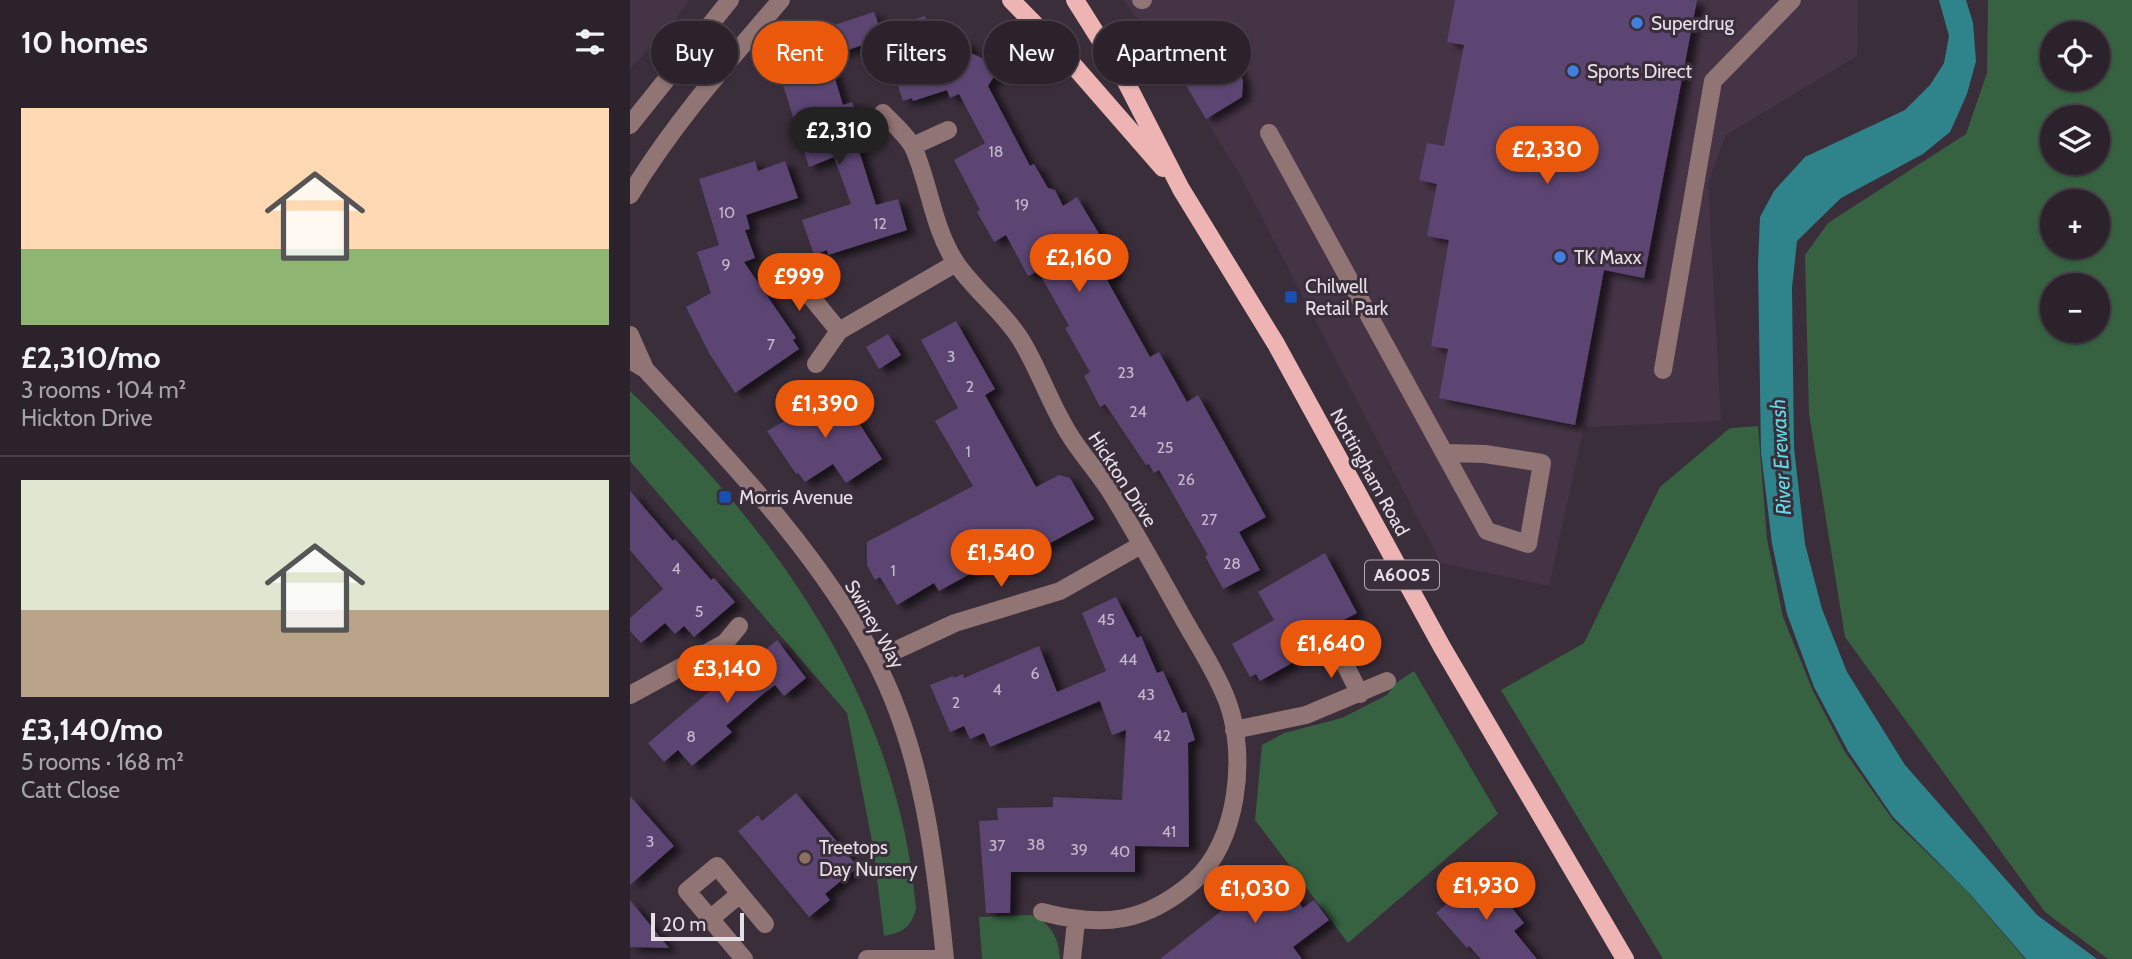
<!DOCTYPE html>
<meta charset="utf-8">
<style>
:root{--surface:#2c222c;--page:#342a34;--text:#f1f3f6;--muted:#a6a4a9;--line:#483f48;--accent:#ea580c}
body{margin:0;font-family:Cabin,sans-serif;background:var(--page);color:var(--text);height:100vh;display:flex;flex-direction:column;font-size:26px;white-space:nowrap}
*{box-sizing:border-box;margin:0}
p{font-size:23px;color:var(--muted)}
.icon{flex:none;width:38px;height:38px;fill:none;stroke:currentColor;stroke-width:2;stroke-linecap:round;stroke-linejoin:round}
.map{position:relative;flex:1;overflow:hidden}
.panel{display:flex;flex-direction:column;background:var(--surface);width:630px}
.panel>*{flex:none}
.banner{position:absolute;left:21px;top:21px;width:665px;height:63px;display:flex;gap:14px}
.fabs{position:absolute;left:1410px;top:21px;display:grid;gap:14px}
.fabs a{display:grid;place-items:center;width:70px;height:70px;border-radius:50%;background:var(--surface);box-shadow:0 2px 5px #0004,0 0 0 2px var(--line);font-size:35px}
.scale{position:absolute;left:21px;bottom:18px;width:93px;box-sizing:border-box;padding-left:7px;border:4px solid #e7dfe7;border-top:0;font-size:19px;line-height:24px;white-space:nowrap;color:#e7dfe7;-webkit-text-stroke:5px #3a2e3b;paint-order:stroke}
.price{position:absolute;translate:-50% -60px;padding:0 16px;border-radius:24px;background:var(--accent);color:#fff;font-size:23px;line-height:46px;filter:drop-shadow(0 2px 4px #0008)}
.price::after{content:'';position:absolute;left:50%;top:42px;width:21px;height:16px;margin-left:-10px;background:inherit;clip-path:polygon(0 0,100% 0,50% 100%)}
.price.on{background:#222;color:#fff}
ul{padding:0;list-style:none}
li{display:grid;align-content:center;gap:14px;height:371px;padding:0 21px}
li+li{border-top:2px solid var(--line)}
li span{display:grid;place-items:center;height:217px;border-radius:0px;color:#555}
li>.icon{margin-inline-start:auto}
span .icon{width:126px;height:126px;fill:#fffc;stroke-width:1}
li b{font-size:30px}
h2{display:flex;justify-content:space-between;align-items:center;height:84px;padding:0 21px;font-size:30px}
.chip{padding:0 24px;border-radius:32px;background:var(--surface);box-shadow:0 2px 5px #0004,0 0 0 2px var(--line);font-size:24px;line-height:63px}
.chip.on{background:var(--accent);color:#fff}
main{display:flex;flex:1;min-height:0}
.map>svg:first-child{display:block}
.built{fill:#453446}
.green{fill:#366241;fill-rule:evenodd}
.water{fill:#2f838b}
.building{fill:#5b4473;filter:url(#shadow)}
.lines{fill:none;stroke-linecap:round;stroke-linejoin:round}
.minor{stroke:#917474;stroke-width:18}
.major{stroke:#eeb4b4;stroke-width:18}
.shop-dot{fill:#3f7fe0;stroke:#3a2e3b;stroke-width:2.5}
.transit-dot{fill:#1a4fb4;stroke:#3a2e3b;stroke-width:2.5}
.education-dot{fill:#8d6e63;stroke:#3a2e3b;stroke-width:2.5}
.labels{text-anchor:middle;stroke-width:6;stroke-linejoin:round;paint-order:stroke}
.number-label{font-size:16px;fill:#c4b8ca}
.shield{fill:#3a2e3b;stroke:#b3aab3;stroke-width:2}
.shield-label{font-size:18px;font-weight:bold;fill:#e7dfe7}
.poi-label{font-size:19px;fill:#e7dfe7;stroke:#3a2e3b;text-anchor:start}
.street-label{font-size:19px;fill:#e7dfe7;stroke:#3a2e3b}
.water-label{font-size:21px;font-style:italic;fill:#60dbe6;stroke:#3a2e3b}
</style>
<main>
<section class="panel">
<h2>10 homes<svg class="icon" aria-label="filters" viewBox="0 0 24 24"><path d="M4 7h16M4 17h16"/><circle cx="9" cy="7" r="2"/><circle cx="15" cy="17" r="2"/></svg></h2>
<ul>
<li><span style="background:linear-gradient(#ffd9b3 65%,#8fb573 0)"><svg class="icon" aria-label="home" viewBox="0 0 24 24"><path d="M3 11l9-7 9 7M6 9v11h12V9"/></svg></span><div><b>£2,310/mo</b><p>3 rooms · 104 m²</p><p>Hickton Drive</p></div></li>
<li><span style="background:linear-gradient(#dfe7d0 60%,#b9a48a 0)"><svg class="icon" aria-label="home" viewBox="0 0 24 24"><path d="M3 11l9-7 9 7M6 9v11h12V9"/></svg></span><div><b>£3,140/mo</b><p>5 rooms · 168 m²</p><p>Catt Close</p></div></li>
</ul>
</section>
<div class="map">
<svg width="1502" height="959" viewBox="0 0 1502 959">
<defs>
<filter id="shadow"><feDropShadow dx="8" dy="4.5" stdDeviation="3.5" flood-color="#0009"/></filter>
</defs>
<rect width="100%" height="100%" fill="#3a2e3b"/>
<path class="built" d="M0 0H59L42 24 0 69Z
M494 0H1228L1227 56 1096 135 1078 183 1091 421 954 427 919 586 811 563 609 173 555 86Z"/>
<path class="green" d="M1358 0H1502V959H1478L1415 912 1215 637 1179 414 1175 255 1198 223 1336 134 1357 73ZM1468 33V79H1423V33ZM1468 117V163H1423V117ZM1423 201H1468V247H1423ZM1423 285H1468V331H1423Z
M0 391C147 534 268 699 286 909 280 929 273 932 254 936L243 846 217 713 0 461Z
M1128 426 1137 539 1153 617 1183 691 1215 752 1263 820 1337 891 1395 959H1033L871 690 954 643 1030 487 1100 428Z
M784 671 868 814 718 943 625 820 632 745 654 733 712 718 757 695 766 683Z
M401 915C421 922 429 939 430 959H352L349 917Z"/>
<path class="water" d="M1309 0H1336L1343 23 1346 61 1337 94 1320 132 1293 154 1211 198 1167 241 1162 288 1164 448 1175 544 1192 609 1217 672 1275 765 1407 915 1467 959H1396L1340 894 1263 817 1218 751 1184 687 1157 614 1142 544 1131 452 1128 264 1130 217 1144 191 1175 157 1275 110 1300 85 1314 63 1319 36Z"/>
<path class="building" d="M825 0H1067L1014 278 974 270 945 425 809 398 818 349 801 346 819 240 797 236 807 184 789 180 797 143 814 146 834 45 817 42Z
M244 12 251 31 295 16 307 51 337 41 341 53 360 62 365 75 358 86 400 166 404 164 418 188 425 190 433 206 447 197 477 247 471 250 486 276 477 280 520 357 529 352 557 402 568 395 636 517 609 532 630 570 593 589 575 556 578 555 529 470 524 473 519 464 516 465 475 404 470 407 454 376 460 372 435 328 439 326 408 271 398 276 376 235 364 242 347 212 350 210 324 160 355 143 329 94 320 98 317 90 283 101 282 98 273 101 252 38 201 56 192 29Z
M574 31 589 37 613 80 612 97 576 119 537 52Z
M202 69 213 105 222 102 231 126 228 127 231 136 225 138 246 205 268 199 277 230 198 255 197 250 184 255 172 220 221 204 204 157 179 167 153 85Z
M125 161 128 171 155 161 168 198 116 215 120 229 115 230 125 258 114 262 166 338 163 340 169 349 105 393 79 353 56 307 81 293 67 252 89 245 69 179Z
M326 321 365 389 355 395 406 487 429 475 440 478 464 519 386 562 380 552 309 591 304 583 267 605 250 577 245 580 237 565V542L343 486 305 421 328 408 291 340Z
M258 334 271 355 249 369 236 347Z
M208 390 252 459 216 483 203 464 175 482 168 473 166 474 137 431Z
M0 491 43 541 45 539 81 580 84 578 105 602 64 637 54 626 45 634 35 623 11 643 0 631V618L33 589 0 550Z
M695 553 727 613 655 651 662 663 630 681 626 674 620 677 602 644 644 620 628 592Z
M486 597 507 638 511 636 527 673 533 671 552 713 556 712 565 740 558 743 559 847 505 846V872H381L380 913H356L349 821 368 820 367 808 423 807V797L492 800 496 730 482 735 470 701 360 747 354 733 340 739 334 726 320 732 300 685 323 676 324 678 333 674 334 678 409 646 427 692 476 671 452 613Z
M147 640 176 678 154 696 145 685 133 694 96 726 102 732 62 766 48 750 34 762 18 743 105 670 108 673Z
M166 793 228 867 195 894 200 900 179 917 108 831 128 815 132 821Z
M0 796 44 846 0 885Z
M642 866 673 908 684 900 699 920 663 947 672 959H530L618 890 615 886Z
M854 873 894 923 884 931 907 959H851L839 946 837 948 806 913Z
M0 900 39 948 0 947Z"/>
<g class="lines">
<path class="minor" d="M511 0H513
M253 113C263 124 278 136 284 149 300 186 303 228 326 263 345 291 373 311 391 340 409 369 420 404 439 434 452 455 469 473 482 494 507 535 530 577 553 618 568 645 587 673 598 703 617 756 608 842 564 881 516 923 473 928 412 912
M0 125 100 0
M639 133 857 531 898 544 912 463 855 454 817 453
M283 146 318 130
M0 195C43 124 97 63 151 0
M159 270 209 331
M0 335 15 369
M0 360 15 369C98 459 188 551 245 660 293 752 305 858 315 959
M186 364 209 331 326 263
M1033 370 1083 81 1162 0
M707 649 730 694
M245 660 325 623 430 591 511 545
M0 695 95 643 109 626
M604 730 676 715 757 681
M80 919 110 894
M114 959 57 891 87 866 135 924
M237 959H315
M442 959 446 921"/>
<path class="major" d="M381 0 431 51 533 168
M445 0 493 76 551 189 646 344 812 647 995 959"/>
</g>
<g class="shop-dot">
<circle cx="1007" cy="23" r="7"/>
<circle cx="943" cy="71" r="7"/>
<circle cx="930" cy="257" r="7"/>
</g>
<g class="transit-dot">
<rect x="654" y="290" width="14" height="14" rx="3.5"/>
<rect x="88" y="490" width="14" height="14" rx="3.5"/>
</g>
<circle class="education-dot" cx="175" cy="858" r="7"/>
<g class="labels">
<g class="number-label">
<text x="366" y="157">18</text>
<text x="392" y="210">19</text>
<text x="97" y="218">10</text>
<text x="250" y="229">12</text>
<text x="96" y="270">9</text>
<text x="141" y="350">7</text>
<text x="321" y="362">3</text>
<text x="496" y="378">23</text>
<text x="340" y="392">2</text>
<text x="508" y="417">24</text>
<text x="535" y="453">25</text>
<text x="338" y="457">1</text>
<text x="556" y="485">26</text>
<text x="579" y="525">27</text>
<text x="602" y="569">28</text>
<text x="46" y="574">4</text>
<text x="263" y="576">1</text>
<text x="69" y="617">5</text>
<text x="476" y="625">45</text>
<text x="498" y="665">44</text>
<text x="405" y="679">6</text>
<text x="367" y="695">4</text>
<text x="516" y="700">43</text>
<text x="326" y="708">2</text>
<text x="532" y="741">42</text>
<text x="61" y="742">8</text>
<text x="539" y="837">41</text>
<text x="20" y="847">3</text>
<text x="406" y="850">38</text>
<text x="367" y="851">37</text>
<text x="449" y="855">39</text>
<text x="490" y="857">40</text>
</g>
<rect class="shield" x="735" y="560.5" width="74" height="29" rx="5"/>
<g class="shield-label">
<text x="772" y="581">A6005</text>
</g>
<g class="poi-label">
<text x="1021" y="30">Superdrug</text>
<text x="957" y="78">Sports Direct</text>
<text x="944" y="264">TK Maxx</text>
<text x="675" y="293">Chilwell<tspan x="675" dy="22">Retail Park</tspan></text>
<text x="109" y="504">Morris Avenue</text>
<text x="189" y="854">Treetops<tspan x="189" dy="22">Day Nursery</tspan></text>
</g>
<g class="street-label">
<text transform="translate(740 472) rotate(61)" y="7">Nottingham Road</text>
<text transform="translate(493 479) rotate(57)" y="7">Hickton Drive</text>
<text transform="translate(245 624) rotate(60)" y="7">Swiney Way</text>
</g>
<g class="water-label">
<text transform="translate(1151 457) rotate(-93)" y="7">River Erewash</text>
</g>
</g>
</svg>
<div class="fabs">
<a><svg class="icon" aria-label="locate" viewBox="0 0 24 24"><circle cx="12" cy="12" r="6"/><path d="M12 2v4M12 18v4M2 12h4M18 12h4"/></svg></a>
<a><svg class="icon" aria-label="layers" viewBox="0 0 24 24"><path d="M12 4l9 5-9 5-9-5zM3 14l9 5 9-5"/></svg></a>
<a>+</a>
<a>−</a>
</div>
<div class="scale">20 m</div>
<b class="price on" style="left:209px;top:167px">£2,310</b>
<b class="price" style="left:917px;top:186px">£2,330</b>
<b class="price" style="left:449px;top:294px">£2,160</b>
<b class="price" style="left:169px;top:313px">£999</b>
<b class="price" style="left:195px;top:440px">£1,390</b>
<b class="price" style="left:371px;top:589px">£1,540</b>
<b class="price" style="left:701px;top:680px">£1,640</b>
<b class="price" style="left:97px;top:705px">£3,140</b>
<b class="price" style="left:856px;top:922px">£1,930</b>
<b class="price" style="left:625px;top:925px">£1,030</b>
<div class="banner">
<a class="chip">Buy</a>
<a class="chip on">Rent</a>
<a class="chip">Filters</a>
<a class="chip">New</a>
<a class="chip">Apartment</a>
</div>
</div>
</main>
